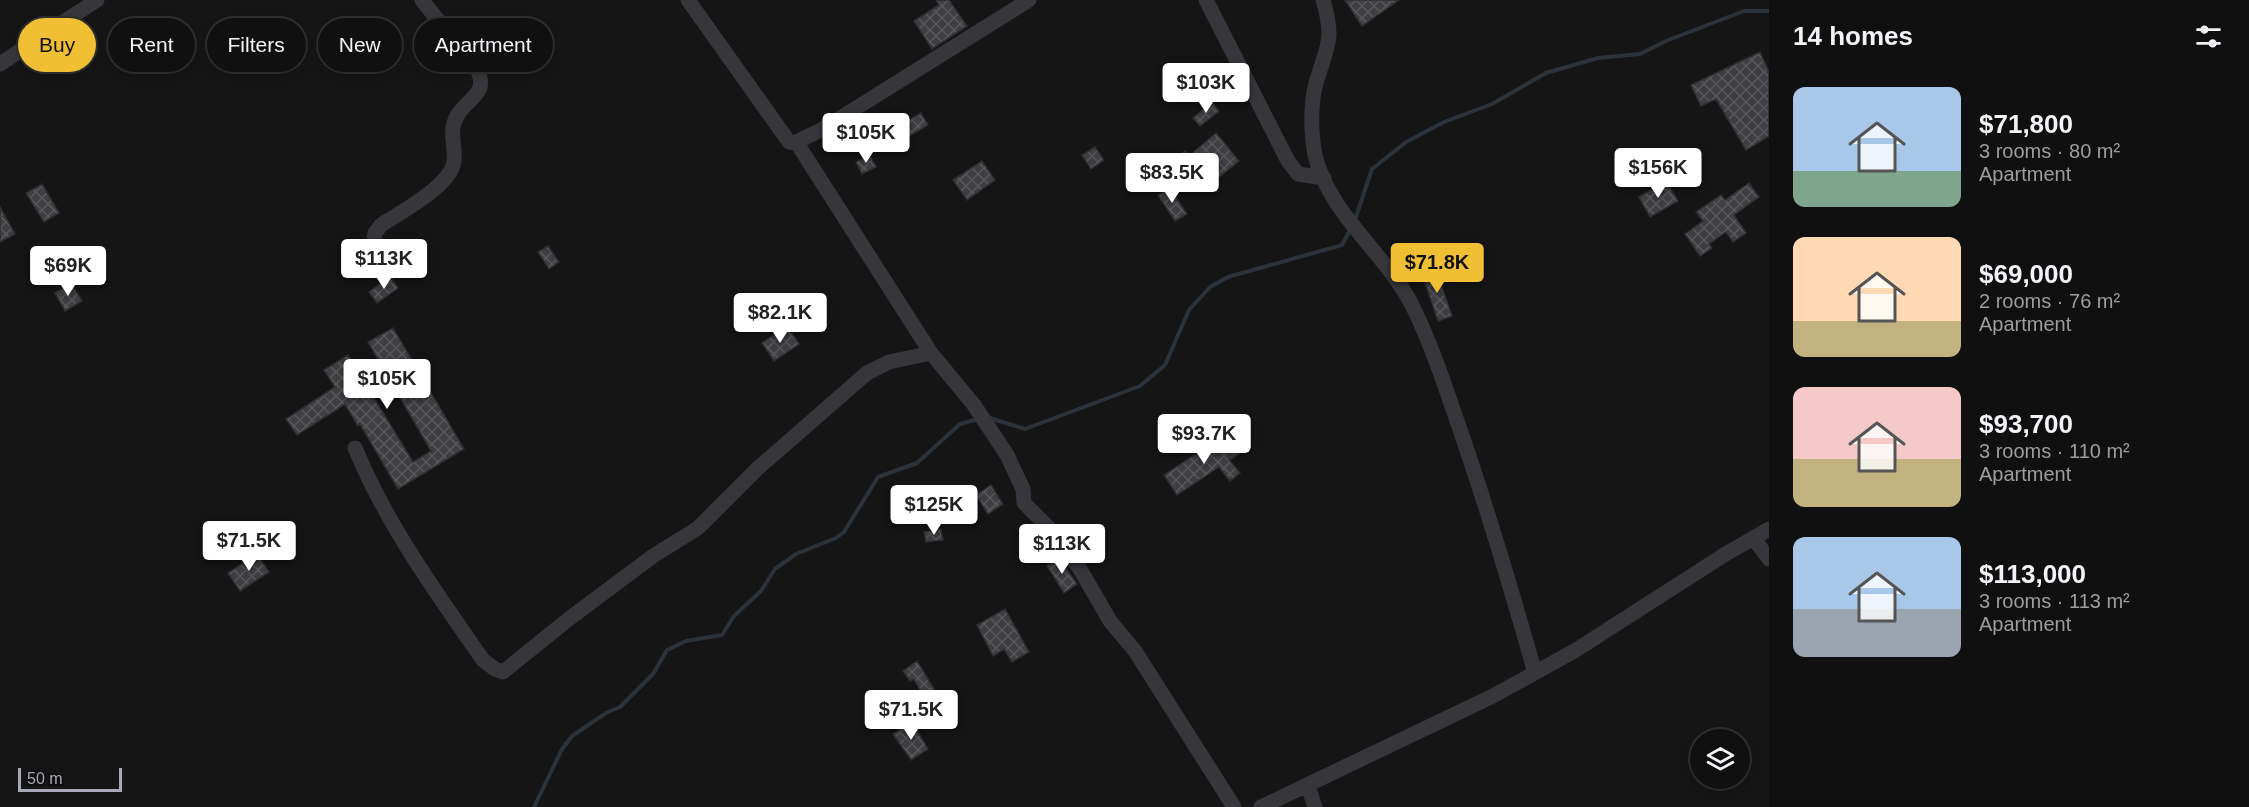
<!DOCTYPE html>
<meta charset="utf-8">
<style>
:root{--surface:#101010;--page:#191919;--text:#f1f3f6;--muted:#9c9d9f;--line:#303030;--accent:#f0bf33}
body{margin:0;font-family:Arial,sans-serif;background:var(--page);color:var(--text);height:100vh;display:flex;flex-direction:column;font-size:22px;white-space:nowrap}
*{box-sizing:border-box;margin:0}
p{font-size:20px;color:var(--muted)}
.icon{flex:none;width:33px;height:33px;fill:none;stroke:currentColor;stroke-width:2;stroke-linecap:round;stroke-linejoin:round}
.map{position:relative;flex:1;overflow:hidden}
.sheet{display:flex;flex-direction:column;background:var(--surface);width:480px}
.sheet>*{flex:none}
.guide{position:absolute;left:18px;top:18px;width:570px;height:54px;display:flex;gap:12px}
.fabs{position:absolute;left:1690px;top:729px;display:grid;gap:12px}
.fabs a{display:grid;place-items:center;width:60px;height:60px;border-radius:50%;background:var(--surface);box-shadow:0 3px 9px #0003,0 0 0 2px var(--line);font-size:30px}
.scale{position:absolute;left:18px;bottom:15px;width:104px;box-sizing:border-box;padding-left:6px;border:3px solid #a7aab6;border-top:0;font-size:16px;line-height:21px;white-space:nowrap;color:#a7aab6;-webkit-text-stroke:4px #101011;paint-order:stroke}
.price{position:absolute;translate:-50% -51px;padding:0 14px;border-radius:6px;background:#fff;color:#222;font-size:20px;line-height:39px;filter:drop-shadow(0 2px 3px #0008)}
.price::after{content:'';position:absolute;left:50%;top:36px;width:18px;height:14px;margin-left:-9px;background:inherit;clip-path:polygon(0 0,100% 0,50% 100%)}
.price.selected{background:var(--accent);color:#111}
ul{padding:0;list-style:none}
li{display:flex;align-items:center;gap:18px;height:150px;padding:0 24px}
li span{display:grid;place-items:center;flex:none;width:168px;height:120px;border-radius:12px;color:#555}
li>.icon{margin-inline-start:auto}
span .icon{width:72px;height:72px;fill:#fffc;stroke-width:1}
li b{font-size:26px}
h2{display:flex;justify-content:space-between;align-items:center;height:72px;padding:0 24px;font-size:26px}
.chip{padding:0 21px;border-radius:27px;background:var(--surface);box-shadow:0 3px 9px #0003,0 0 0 2px var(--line);font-size:21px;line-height:54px}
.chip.selected{background:var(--accent);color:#111}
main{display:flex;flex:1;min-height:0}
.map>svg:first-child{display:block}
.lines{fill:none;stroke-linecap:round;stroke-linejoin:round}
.stream{stroke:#2b323a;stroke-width:4}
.building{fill:url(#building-cross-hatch);stroke:#2f2f32;stroke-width:1.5}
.minor{stroke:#36363b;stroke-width:15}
</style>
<main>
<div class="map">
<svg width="1769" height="807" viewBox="0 0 1769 807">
<defs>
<pattern id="building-cross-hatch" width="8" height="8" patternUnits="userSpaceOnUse" patternTransform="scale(1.5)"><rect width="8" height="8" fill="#3f3f43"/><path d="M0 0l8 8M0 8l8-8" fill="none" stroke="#58585c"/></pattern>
</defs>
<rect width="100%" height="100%" fill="#151516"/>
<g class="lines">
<path class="stream" d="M1355 220 1372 169 1406 142 1444 122 1492 104 1546 73 1598 58 1640 54 1666 41 1744 11H1769
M990 418 1025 429 1140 386 1165 365 1189 310 1210 287 1228 277 1342 245 1350 230
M534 807 562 749 572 736 606 713 620 707 653 674 667 650 686 641 722 635 734 616 761 591 775 569 796 554 836 538 844 532 878 477 917 463 960 424 978 419"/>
</g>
<path class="building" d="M936 0H949L967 26 932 49 914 21 939 5Z
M1345 0H1399L1362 26Z
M1760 52 1769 72V136L1746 150 1716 99 1701 106 1691 85Z
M1212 102 1219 111 1200 126 1193 118Z
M921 113 928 125 889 148 882 136Z
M1216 133 1239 161 1202 191 1175 159 1185 151 1189 156Z
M1095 147 1104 160 1091 169 1082 155Z
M870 155 876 167 862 174 856 162Z
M982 161 995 180 967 200 953 180Z
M1666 181 1678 201 1650 217 1639 197Z
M1749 183 1759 197 1734 215 1746 233 1733 242 1726 232 1709 244 1712 248 1700 256 1685 234 1703 221 1696 212 1721 195 1725 200Z
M42 184 59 213 44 222 26 193Z
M1170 188 1187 214 1175 221 1158 195Z
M0 207 15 234 0 242Z
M548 246 559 262 549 269 538 252Z
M1435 267 1452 316 1438 321 1421 271Z
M390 276 398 288 377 303 369 292Z
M71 283 82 301 65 311 55 293Z
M787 326 799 344 774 361 762 343Z
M393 328 464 449 398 489 360 424 358 426 345 404 297 435 286 419 335 387 324 370 348 355 413 462 431 451 368 342Z
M1226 434 1239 454 1229 460 1240 473 1230 481 1219 467 1177 495 1164 475Z
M991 485 1003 504 988 514 976 495Z
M941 529 943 540 926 542 924 532Z
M257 554 269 572 240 591 228 573Z
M1059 558 1077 584 1064 593 1047 566Z
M1005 609 1029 652 1012 662 1004 649 993 656 977 625Z
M917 661 937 694 925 700 914 679 910 681 903 671Z
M912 722 928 749 911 760 893 734Z"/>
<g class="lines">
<path class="minor" d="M688 0 789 142 794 143 821 130 1029 0
M1206 0 1288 161 1298 174 1324 178
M1323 0C1335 41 1327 45 1316 83 1310 104 1311 134 1315 155 1329 215 1387 254 1413 307 1431 344 1444 383 1457 421 1486 504 1511 588 1535 673
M0 64 97 0
M800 142V148L931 353 974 405 1007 455 1023 489 1024 503 1049 528 1080 569 1110 621 1135 651 1234 807
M374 267 373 246 375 233 381 225C400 213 450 186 454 162 456 147 448 131 457 116 467 98 488 95 478 71L422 0
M355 448C387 525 435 591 483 660L495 669 503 672 570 618 653 556 698 528 757 469 867 373 889 362 931 353
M1753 538 1769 559
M1308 786 1315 807
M1261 807 1493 696 1576 650 1724 555 1769 529"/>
</g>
</svg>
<div class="fabs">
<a><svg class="icon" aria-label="layers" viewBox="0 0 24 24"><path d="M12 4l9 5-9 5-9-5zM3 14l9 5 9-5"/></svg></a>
</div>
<div class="scale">50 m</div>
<b class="price" style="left:1206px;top:114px">$103K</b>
<b class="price" style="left:866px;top:164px">$105K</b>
<b class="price" style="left:1658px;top:199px">$156K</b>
<b class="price" style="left:1172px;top:204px">$83.5K</b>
<b class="price" style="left:384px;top:290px">$113K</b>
<b class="price selected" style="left:1437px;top:294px">$71.8K</b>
<b class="price" style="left:68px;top:297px">$69K</b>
<b class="price" style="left:780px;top:344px">$82.1K</b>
<b class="price" style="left:387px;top:410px">$105K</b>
<b class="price" style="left:1204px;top:465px">$93.7K</b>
<b class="price" style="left:934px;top:536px">$125K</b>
<b class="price" style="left:249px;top:572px">$71.5K</b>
<b class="price" style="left:1062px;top:575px">$113K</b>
<b class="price" style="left:911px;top:741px">$71.5K</b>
<div class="guide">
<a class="chip selected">Buy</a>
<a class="chip">Rent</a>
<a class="chip">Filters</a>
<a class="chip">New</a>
<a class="chip">Apartment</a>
</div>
</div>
<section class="sheet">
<h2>14 homes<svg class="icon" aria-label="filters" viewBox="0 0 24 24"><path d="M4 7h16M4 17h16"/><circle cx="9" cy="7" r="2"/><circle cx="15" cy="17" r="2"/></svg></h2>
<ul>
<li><span style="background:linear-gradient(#a9c7e8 70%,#7fa58c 0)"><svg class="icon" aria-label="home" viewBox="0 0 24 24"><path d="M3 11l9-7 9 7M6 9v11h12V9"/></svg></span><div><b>$71,800</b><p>3 rooms · 80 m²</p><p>Apartment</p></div></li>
<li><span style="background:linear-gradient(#ffd9b3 70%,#c2b280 0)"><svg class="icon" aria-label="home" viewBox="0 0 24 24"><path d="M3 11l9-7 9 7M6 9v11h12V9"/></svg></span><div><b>$69,000</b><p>2 rooms · 76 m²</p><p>Apartment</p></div></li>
<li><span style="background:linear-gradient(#f6c9c9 60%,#c2b280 0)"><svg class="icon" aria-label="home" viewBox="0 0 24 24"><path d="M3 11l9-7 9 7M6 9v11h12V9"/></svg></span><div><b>$93,700</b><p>3 rooms · 110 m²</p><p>Apartment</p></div></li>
<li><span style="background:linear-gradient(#a9c7e8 60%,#9aa5b1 0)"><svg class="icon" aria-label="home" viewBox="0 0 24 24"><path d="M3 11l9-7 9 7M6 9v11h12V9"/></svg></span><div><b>$113,000</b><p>3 rooms · 113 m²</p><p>Apartment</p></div></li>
</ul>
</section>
</main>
